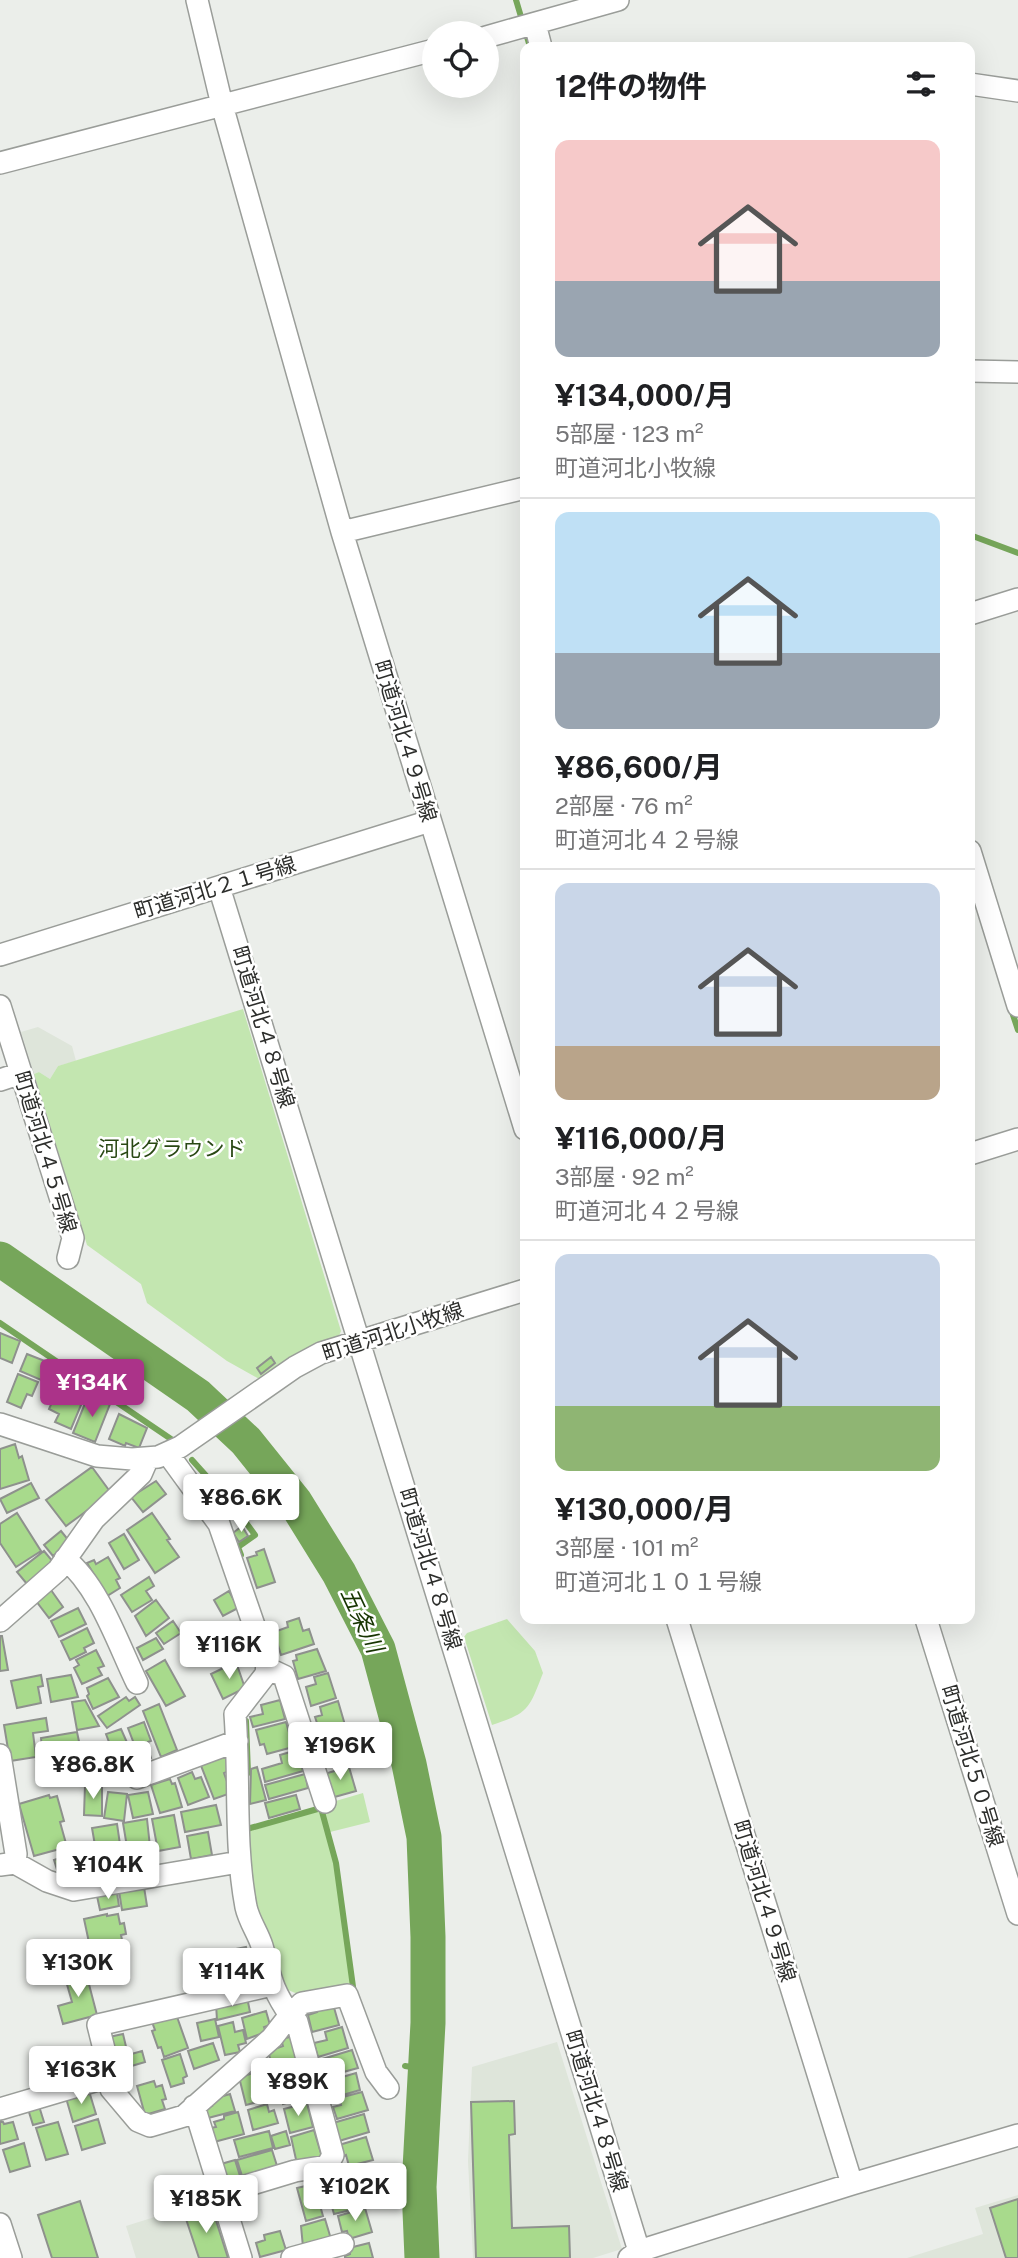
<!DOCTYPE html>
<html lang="ja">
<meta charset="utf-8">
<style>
:root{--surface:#fff;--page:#f2f2f2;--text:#202124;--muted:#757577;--line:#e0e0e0;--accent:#ab3389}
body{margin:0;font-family:"Public Sans","Noto Sans JP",sans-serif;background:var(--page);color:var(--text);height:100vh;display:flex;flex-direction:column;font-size:26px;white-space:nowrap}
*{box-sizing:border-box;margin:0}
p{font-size:23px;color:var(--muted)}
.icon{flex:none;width:38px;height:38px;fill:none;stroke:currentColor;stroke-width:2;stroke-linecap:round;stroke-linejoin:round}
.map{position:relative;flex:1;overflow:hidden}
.details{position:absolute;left:520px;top:42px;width:455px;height:1582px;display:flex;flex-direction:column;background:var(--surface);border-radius:14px;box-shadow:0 7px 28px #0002}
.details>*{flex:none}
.tools{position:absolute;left:422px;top:21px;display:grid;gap:14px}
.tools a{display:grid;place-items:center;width:77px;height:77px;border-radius:50%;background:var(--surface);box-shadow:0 7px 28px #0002;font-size:35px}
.price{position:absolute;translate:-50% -60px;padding:0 16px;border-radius:7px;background:#fff;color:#222;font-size:23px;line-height:46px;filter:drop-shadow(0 2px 4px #0008)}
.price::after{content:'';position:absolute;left:50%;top:42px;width:21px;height:16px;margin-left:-10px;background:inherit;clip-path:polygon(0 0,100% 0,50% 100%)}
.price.current{background:var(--accent);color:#fff}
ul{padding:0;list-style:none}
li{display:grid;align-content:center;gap:14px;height:371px;padding:0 35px}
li+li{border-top:2px solid var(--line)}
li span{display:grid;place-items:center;height:217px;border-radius:14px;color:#555}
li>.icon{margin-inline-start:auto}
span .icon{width:126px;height:126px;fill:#fffc;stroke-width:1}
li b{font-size:30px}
h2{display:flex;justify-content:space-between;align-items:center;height:84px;padding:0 35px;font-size:30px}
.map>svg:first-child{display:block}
.built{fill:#dee5da}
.green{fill:#c3e6b0}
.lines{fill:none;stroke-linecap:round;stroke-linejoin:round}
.stream{stroke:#76a65a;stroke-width:6}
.river{stroke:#76a65a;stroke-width:35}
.building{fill:#a8da8c;stroke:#8e918d;stroke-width:2}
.minor-casing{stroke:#9a9d99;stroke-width:24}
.minor{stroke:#fff;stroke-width:21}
.labels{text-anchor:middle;stroke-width:5;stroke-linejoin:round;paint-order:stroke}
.street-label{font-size:21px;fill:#2d2e2c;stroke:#fff}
.park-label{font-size:21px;fill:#294813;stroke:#fff}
.water-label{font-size:23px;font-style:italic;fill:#163400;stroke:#fff}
</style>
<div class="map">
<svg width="1018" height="2258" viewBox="0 0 1018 2258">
<rect width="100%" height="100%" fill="#ebeeea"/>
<path class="built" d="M38 1027 72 1046 76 1061 58 1066 50 1079 39 1072 34 1074 21 1032Z
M557 2042 622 2249 593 2258H473L468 2161 472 2067Z
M1018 2195V2258H907L983 2234 975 2208Z
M212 2199 230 2258H136L126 2226Z"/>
<path class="green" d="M243 1009 341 1331 338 1338 261 1380 227 1361 147 1303 141 1284 87 1245 34 1074 39 1072 50 1079 58 1066Z
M507 1619 535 1651 543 1673C529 1709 529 1713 492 1725L464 1637 467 1633Z
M363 1793 370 1822 330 1832 322 1805Z
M319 1810 335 1863 351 1989 300 1995 281 1987 253 1912 244 1833Z"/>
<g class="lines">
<path class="stream" d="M516 0 530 47
M970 535 1018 553
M1011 1009 1018 1030
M0 1323 171 1439
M192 1460 236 1509 255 1535 238 1547 241 1555
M246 1721 248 1773
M247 1826V1829L321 1808 336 1863 354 1994
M405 2066 425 2069"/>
<path class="river" d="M0 1259 198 1396 246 1441 295 1502 339 1573 378 1649 409 1764 424 1837 428 1937V2023L419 2187 422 2258"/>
</g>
<path class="building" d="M0 1333 20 1341 12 1363 0 1358Z
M27 1354 55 1365 48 1383 20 1371Z
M271 1357 275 1363 261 1374 257 1368Z
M18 1374 38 1382 32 1396 27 1394 21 1408 7 1402Z
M61 1382 86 1393 71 1429 55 1422 59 1414 49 1409Z
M88 1396 110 1404 95 1442 73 1433Z
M119 1414 147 1428 139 1448 126 1443 125 1446 109 1439Z
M15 1444 19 1458 22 1456 29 1480 0 1489V1449Z
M92 1467 111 1493 66 1526 46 1500Z
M156 1481 166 1494 143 1512 131 1497Z
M31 1483 39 1498 7 1513 0 1499Z
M17 1513 41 1551 16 1567 0 1543V1524Z
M152 1513 170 1539 167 1540 179 1557 155 1573 127 1530Z
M242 1526 248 1536 239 1542 233 1533Z
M61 1531 70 1542 53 1556 44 1545Z
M124 1534 139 1560 124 1569 109 1543Z
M264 1549 275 1582 257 1588 247 1558 257 1555 256 1552Z
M44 1551 54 1563 27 1584 17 1572Z
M108 1557 120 1578 116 1580 120 1588 107 1596 87 1563 94 1560 96 1564Z
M149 1577 154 1586 146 1591 152 1600 132 1612 121 1595Z
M51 1590 63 1607 49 1618 36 1601Z
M229 1591 238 1608 223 1616 214 1600Z
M156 1600 169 1618 146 1636 135 1616Z
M78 1608 86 1624 59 1637 51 1621Z
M299 1618 303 1631 309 1629 314 1644 281 1655 274 1632 288 1627 287 1622Z
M173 1621 181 1633 164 1644 156 1633Z
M87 1628 94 1643 84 1648 86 1652 70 1660 61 1641Z
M0 1636H2L8 1670 0 1671Z
M156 1638 163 1649 143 1660 137 1648Z
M317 1649 326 1671 298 1679 293 1661 297 1660 296 1655Z
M96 1650 104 1666 98 1668 102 1675 82 1684 74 1668 79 1665 76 1660Z
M165 1660 185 1696 166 1706 146 1671Z
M236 1662 245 1688 223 1699 211 1674Z
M328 1673 336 1698 311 1706 306 1687 316 1684 314 1677Z
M41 1675 43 1686 38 1687 41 1703 17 1708 11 1681Z
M71 1675 78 1697 51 1702 47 1679Z
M108 1678 119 1697 93 1709 87 1696 89 1694 87 1688Z
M126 1697 129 1701 135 1697 140 1705 107 1728 98 1716Z
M85 1700 99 1726 77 1730 72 1702Z
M280 1700 285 1719 253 1727 250 1717 263 1714 261 1705Z
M338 1701 345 1725 320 1732 315 1717 322 1715 320 1707Z
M159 1704 177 1750 161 1757 143 1711Z
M46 1718 48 1731 33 1733 36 1757 10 1761 4 1725Z
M144 1722 151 1741 148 1742 150 1748 148 1749 151 1758 141 1762 128 1728Z
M286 1722 293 1747 267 1754 264 1744 260 1745 256 1730Z
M121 1729 133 1756 128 1757 130 1763 127 1764 131 1773 114 1779 109 1766 117 1763 106 1734Z
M345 1729 351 1754 320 1763 318 1753 331 1749 327 1735Z
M77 1732 81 1751 43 1757 41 1738Z
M297 1750 303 1771 265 1782 262 1769 282 1763 280 1755Z
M228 1753 229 1771 224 1773 231 1793 214 1799 200 1763Z
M83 1755 86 1775 39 1780 36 1761Z
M257 1767 266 1800 250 1804 251 1769Z
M349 1767 356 1791 331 1798 324 1774Z
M192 1772 195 1779 201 1777 209 1797 188 1805 178 1778Z
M305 1774 308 1788 269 1799 265 1785Z
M170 1779 172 1784 175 1783 182 1807 160 1813 151 1785Z
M85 1785 102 1786V1816L84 1815Z
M108 1792 127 1794 124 1821 104 1818Z
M148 1792 153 1814 133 1818 128 1795Z
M49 1795 50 1798 57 1796 64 1821 60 1822 67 1847 34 1856 19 1804Z
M296 1795 300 1809 269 1818 265 1803Z
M216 1805 221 1825 185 1832 181 1812Z
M174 1815 180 1847 158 1851 152 1819Z
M147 1819 151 1856 129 1859 123 1823Z
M117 1824 121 1851H118L120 1860 102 1863 101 1856 97 1857 92 1828Z
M208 1832 212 1855 191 1859 187 1836Z
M87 1850 95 1875 75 1880 74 1877 66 1879 65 1874 59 1876 54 1860Z
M144 1887 147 1906 122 1910 119 1891Z
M117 1893 119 1906 100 1910 97 1896Z
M107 1914V1916L118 1914 120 1924 124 1923 126 1934 121 1935 126 1959 94 1966 84 1919Z
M89 1946 91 1958 76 1961 74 1949Z
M246 1947 254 1980 228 1986 221 1952Z
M85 1969 97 2015 63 2024 58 2006 72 2002 66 1981 70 1980 68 1974Z
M247 1997 250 2012 217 2020 216 2004Z
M333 2004 339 2025 312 2032 308 2015 317 2012 316 2009Z
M266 2011 270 2025 264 2027 266 2032 247 2039 242 2018Z
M176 2014 188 2048 164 2057 161 2047 158 2048 152 2031 155 2030 152 2022Z
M215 2019 219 2037 201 2041 197 2023Z
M233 2022 235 2032 243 2030 246 2043 238 2045 240 2052 225 2055 218 2026Z
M342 2027 348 2048 318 2057 314 2043 327 2040 325 2032Z
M123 2034 128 2055 142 2051 145 2062 118 2070 109 2037Z
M290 2037 299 2066 274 2073 268 2051 283 2046 281 2039Z
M213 2043 219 2060 194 2069 188 2051Z
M352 2050 358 2068 336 2074 335 2070 323 2074 319 2060Z
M180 2054 187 2076 183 2078 184 2083 171 2087 162 2060Z
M261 2071 269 2099 246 2105 239 2077Z
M296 2073 298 2080 302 2079 307 2097 283 2104 276 2078Z
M356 2073 360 2090 329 2099 325 2082Z
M154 2081 156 2087 162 2085 166 2099 162 2100 165 2109 145 2115 137 2086Z
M89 2091 96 2114 73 2122 66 2098Z
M362 2092 368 2110 337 2119 333 2107 341 2105 339 2098Z
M230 2094 235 2111 208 2118 205 2108 212 2106 210 2100Z
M514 2101 515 2134 509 2135 512 2228 569 2226 570 2258H476L471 2102Z
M307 2103 313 2127 290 2133 284 2109Z
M267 2104 269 2112 274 2110 278 2123 253 2130 248 2110Z
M39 2106 44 2122 33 2125 28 2109Z
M238 2112 244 2134 214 2142 210 2128 216 2127 214 2122 224 2119V2116Z
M364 2114 369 2132 339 2141 333 2123Z
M98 2119 105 2143 82 2150 75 2126Z
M0 2122H3L4 2124 13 2122 18 2139 0 2144Z
M58 2122 68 2154 46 2160 36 2128Z
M314 2130 322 2157 297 2164 291 2137Z
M269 2131 273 2148 239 2157 234 2140Z
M286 2131 290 2145 275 2149 271 2136Z
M366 2137 373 2160 349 2166 346 2155 342 2157 339 2145Z
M24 2143 30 2166 10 2172 3 2150Z
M272 2150 278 2169 243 2179 237 2160Z
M235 2160 240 2176 226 2180 221 2164Z
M342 2177 345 2188 349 2187 355 2209 334 2214 325 2182Z
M314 2184 323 2216 306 2221 297 2188Z
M1018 2199V2258H1006L990 2208Z
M80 2201 98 2258H52L38 2215Z
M212 2208 228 2258H199L185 2216Z
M365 2208 372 2232 349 2239 347 2231 342 2232 338 2216Z
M325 2219 331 2239 303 2247 301 2226Z
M280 2231 286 2250 260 2257 256 2243 265 2240 264 2235Z
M369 2243 373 2258H345V2256L350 2254 349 2248Z"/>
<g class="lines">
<defs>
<path id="minor" d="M197 0 222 105 342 532
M535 24 541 47
M486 37 618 0
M970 84 1018 91
M0 163 434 50
M970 371 1018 372
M525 488 342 532 525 1129
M970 614 1018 599
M970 851 1018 1006
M219 887 639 2251
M0 955 430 821
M0 1006 73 1238 68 1258
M0 1080 21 1073
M970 1154 1018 1139
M0 1424 97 1456 132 1459 158 1457 180 1447 295 1367 321 1353 525 1290
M65 1559C99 1586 118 1644 137 1683
M677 1619 852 2184
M926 1619 1018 1914
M0 1621 58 1570 94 1519 141 1474 148 1458
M267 1668 284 1676 325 1802
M0 1755 16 1854 15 1863
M137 1778 237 1741
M0 1865 15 1863 47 1881 74 1890 239 1862
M108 2077 111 2089 138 2121 150 2126 184 2116 272 2038 290 2015C271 1988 271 1977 262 1946 258 1933 249 1921 246 1907 234 1843 240 1779 235 1714L266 1674 267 1663 219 1524 168 1454
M194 2106 241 2258
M0 2109 108 2077 110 2073 98 2025 272 1985
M222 2193 295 2171 327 2166 333 2155 297 2022 290 2015 302 2003 347 1995 376 2072 388 2088
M0 2224 11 2258
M292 2258 343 2244
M629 2258 639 2251 852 2184 1018 2135"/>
</defs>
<use href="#minor" class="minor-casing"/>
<use href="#minor" class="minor"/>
</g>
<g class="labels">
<g class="street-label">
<text transform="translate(405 741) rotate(73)" y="7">町道河北４９号線</text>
<text transform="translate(215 888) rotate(-17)" y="7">町道河北２１号線</text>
<text transform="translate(263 1027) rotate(73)" y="7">町道河北４８号線</text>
<text transform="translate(45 1152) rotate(73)" y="7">町道河北４５号線</text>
<text transform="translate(393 1332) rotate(-18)" y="7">町道河北小牧線</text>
<text transform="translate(430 1569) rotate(73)" y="7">町道河北４８号線</text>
<text transform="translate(972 1766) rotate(73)" y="7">町道河北５０号線</text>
<text transform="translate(764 1901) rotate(73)" y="7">町道河北４９号線</text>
<text transform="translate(596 2111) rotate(73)" y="7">町道河北４８号線</text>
</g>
<g class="park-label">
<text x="172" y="1156">河北グラウンド</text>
</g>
<g class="water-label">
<text transform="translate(362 1620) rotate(65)" y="8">五条川</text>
</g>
</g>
</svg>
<div class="tools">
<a><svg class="icon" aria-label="locate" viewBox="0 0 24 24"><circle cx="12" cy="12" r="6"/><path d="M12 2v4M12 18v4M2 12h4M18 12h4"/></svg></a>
</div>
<b class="price current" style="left:92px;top:1419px">¥134K</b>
<b class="price" style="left:241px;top:1534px">¥86.6K</b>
<b class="price" style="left:229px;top:1681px">¥116K</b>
<b class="price" style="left:340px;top:1782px">¥196K</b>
<b class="price" style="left:93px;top:1801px">¥86.8K</b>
<b class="price" style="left:108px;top:1901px">¥104K</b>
<b class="price" style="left:78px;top:1999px">¥130K</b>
<b class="price" style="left:232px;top:2008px">¥114K</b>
<b class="price" style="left:81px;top:2106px">¥163K</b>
<b class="price" style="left:298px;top:2118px">¥89K</b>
<b class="price" style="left:355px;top:2223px">¥102K</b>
<b class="price" style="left:206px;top:2235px">¥185K</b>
<section class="details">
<h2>12件の物件<svg class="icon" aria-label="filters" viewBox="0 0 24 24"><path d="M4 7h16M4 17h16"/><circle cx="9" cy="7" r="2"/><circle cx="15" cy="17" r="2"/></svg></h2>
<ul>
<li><span style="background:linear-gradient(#f6c9c9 65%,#9aa5b1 0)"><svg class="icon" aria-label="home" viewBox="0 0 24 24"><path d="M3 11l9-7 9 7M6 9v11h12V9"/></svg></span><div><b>¥134,000/月</b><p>5部屋 · 123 m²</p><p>町道河北小牧線</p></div></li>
<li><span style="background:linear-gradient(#bfe0f5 65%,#9aa5b1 0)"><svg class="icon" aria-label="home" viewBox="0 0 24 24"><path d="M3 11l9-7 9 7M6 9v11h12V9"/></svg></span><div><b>¥86,600/月</b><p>2部屋 · 76 m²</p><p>町道河北４２号線</p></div></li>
<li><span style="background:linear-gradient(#c9d6e8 75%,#b9a48a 0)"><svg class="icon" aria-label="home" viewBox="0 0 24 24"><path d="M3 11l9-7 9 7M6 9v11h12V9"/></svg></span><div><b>¥116,000/月</b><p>3部屋 · 92 m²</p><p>町道河北４２号線</p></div></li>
<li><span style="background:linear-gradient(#c9d6e8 70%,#8fb573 0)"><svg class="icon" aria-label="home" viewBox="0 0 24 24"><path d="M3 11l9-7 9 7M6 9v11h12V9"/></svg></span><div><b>¥130,000/月</b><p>3部屋 · 101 m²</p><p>町道河北１０１号線</p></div></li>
</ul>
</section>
</div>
